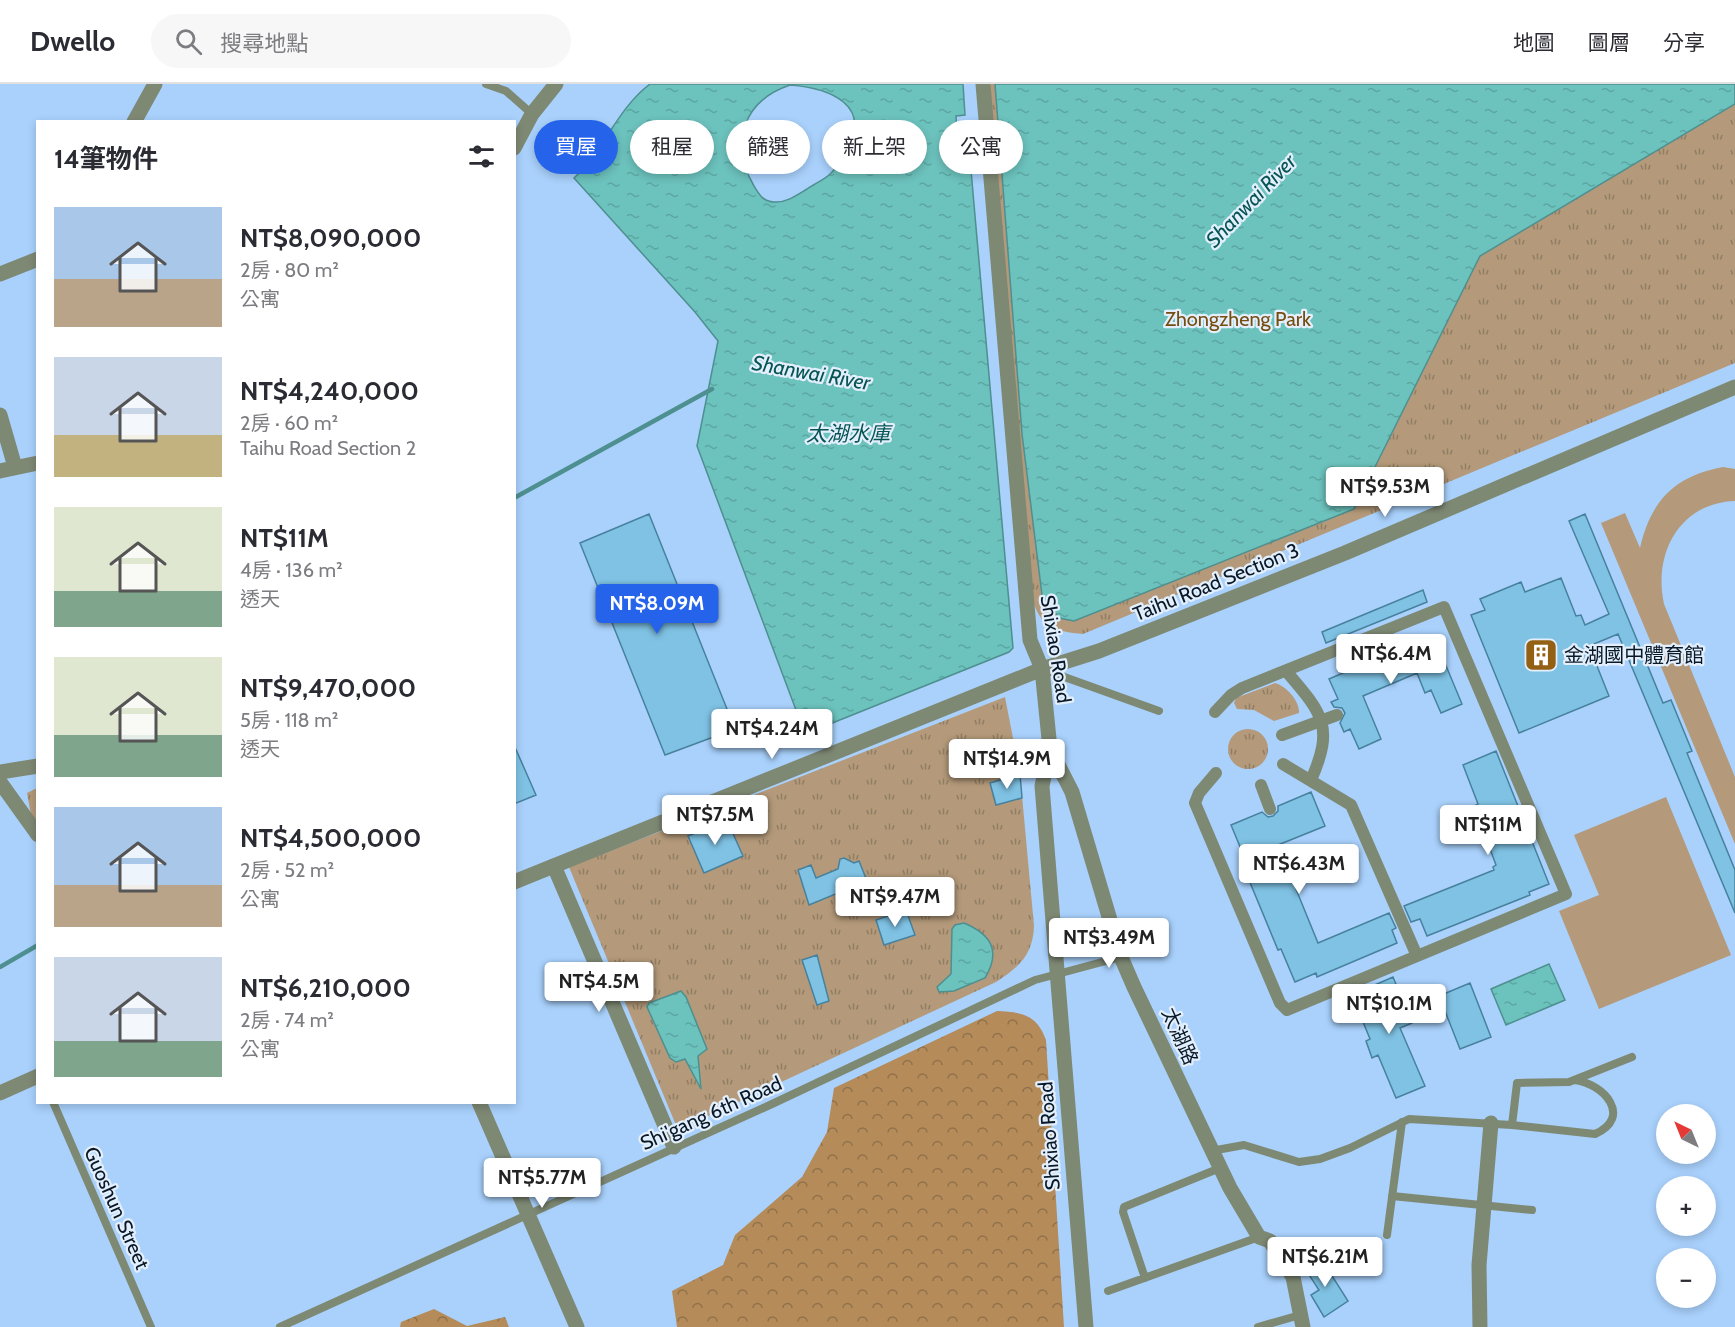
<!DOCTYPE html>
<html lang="zh-TW">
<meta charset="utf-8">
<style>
:root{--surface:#fff;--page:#f7f7f7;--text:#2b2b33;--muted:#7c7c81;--line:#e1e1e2;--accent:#2563eb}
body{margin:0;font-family:Cabin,"Noto Sans TC",sans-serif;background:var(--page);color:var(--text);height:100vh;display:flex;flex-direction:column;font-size:22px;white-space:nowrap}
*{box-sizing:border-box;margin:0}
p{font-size:20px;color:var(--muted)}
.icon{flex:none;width:33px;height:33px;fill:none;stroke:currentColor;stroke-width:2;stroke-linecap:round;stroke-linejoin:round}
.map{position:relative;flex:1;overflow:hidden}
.side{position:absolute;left:36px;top:36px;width:480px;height:984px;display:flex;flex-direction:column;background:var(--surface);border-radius:0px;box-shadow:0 3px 9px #0003}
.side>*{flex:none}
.guide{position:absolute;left:534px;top:36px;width:570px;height:54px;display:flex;gap:12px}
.needle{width:39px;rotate:317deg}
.buttons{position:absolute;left:1656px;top:1020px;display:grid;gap:12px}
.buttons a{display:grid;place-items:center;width:60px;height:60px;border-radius:50%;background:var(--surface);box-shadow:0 3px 9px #0003;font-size:30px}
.price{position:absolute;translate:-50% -51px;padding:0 14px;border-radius:6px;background:#fff;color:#222;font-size:20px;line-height:39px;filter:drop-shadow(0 2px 3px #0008)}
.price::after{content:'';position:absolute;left:50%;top:36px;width:18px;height:14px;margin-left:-9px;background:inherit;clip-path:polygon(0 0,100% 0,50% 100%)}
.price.current{background:var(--accent);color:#fff}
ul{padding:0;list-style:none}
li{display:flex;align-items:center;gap:18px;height:150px;padding:0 18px}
li span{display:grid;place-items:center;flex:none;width:168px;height:120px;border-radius:0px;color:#555}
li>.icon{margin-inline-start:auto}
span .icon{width:72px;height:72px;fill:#fffc;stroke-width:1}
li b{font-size:26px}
h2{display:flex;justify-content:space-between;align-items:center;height:72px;padding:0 18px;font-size:26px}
.tag{padding:0 21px;border-radius:27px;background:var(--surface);box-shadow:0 3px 9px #0003;font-size:21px;line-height:54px}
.tag.current{background:var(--accent);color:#fff}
header{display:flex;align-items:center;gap:36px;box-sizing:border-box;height:84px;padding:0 30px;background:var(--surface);border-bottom:2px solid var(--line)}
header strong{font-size:28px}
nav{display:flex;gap:33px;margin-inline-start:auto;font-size:21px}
.search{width:420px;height:54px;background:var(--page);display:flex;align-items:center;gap:15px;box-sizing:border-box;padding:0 21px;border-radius:33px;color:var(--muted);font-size:22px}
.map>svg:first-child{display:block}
.grass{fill:url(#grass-tufts)}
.forest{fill:url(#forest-crowns)}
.pitch{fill:#b49a7a}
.water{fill:url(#water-ripples);stroke:#4e8f90;stroke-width:1.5;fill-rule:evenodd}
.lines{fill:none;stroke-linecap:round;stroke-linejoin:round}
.stream{stroke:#4e8f90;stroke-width:4.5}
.building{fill:#7fc2e4;stroke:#47819d;stroke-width:1.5}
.service{stroke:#7e8974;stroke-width:8}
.pedestrian{stroke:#7e8974;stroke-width:12}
.minor{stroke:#7e8974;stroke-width:15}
.tertiary{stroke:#7e8974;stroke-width:15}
.labels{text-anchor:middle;stroke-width:4.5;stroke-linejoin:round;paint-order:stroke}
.park-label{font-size:20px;fill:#764d0f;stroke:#e3effc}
.street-label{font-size:20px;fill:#091827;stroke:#e3effc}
.poi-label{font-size:20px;fill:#091827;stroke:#e3effc;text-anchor:start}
.water-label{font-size:21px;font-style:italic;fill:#075553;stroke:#e3effc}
</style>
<header>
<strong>Dwello</strong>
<div class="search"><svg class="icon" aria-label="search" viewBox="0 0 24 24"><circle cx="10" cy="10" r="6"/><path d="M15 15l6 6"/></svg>搜尋地點</div>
<nav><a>地圖</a><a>圖層</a><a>分享</a></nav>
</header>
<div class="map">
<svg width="1735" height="1243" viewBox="0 0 1735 1243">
<defs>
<pattern id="grass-tufts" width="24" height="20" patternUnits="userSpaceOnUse" patternTransform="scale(1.5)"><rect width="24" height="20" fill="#b49a7a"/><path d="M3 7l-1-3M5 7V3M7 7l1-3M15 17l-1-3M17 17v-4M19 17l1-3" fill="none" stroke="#917d64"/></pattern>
<pattern id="forest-crowns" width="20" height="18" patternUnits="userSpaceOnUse" patternTransform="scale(1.5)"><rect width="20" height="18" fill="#b48b59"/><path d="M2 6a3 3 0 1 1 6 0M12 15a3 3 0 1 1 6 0" fill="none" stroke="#91714a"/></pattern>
<pattern id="water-ripples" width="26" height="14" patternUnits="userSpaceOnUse" patternTransform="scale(1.5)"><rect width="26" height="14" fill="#6cc2bd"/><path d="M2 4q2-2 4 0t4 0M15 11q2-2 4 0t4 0" fill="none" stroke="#5ca6a2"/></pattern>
</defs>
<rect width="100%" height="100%" fill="#a9d1fc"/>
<path class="grass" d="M983 0H1735V279L1083 550C1038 546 1041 535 1024 497Z
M1275 599C1286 602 1300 617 1299 629L1274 637 1254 626 1237 625 1234 619 1236 614Z
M1005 613 1020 690 1034 842C1033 871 1019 883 996 898L678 1046 569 783Z
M1228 665a20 20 0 1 1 40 0a20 20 0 1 1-40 0Z
M37 704V740L31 731 27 709Z"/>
<path class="forest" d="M997 927C1022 928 1037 931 1046 956L1064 1243H677L672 1207 723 1181 735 1151 802 1093 827 1048 834 1004Z
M434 1225 467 1242 505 1233 509 1243H400L401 1238Z"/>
<path class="pitch" d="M1723 383 1735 385V417C1679 419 1653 470 1664 520L1735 693V760L1601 439 1625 429 1640 464C1651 416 1675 392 1723 383Z
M1666 713 1731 871 1599 925 1559 827 1599 811 1574 751Z"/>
<path class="water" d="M650 0H963L965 31 956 32 957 52H968L1013 564 1009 568 805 650 697 362 718 257 695 228 574 94C604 66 617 25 650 0ZM790 1C829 4 875 21 845 68 841 75 836 85 830 90 824 96 814 100 807 105 797 111 786 119 774 118 763 118 759 110 754 102 729 59 743 17 790 1Z
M995 0H1735V20L1480 172 1354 425 1074 537 1059 534 1042 511 1022 350Z
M964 839C990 850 1002 866 985 894L954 907 939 908 937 903 951 890 952 845 955 841Z
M1549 880 1565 916 1506 941 1491 905Z
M681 907 686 913 707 965 698 972 701 1005 685 975 676 978 670 974 647 923 649 919Z"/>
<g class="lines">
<path class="stream" d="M514 414 712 305
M0 883 38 861"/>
</g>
<path class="building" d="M649 430 735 645 665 671 580 459Z
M1585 430 1663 619 1671 616 1692 667 1687 669 1735 786V829L1618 550 1594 560 1598 570 1593 572 1609 612 1519 649 1471 531 1485 526 1480 515 1521 498 1525 508 1561 494 1576 532 1581 531 1585 541 1609 530 1569 437Z
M1423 506 1427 518 1326 559 1322 548Z
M1434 553 1462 620 1441 629 1431 606 1425 609 1417 589 1363 612 1381 655 1359 665 1350 645 1344 648 1340 639 1345 629 1342 624 1334 623 1331 618 1338 615 1329 595 1418 557 1419 560Z
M514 661 536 711 514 720Z
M1496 667 1549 800 1529 808 1530 811 1427 852 1420 835 1411 838 1404 822 1494 786 1493 783 1496 781 1474 722 1478 720 1463 681Z
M1020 690 1022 714 996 721 990 699Z
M1311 708 1325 742 1278 761 1318 859 1389 829 1396 844 1392 846 1397 859 1317 893 1316 889 1295 898 1281 865 1278 866 1244 784 1248 782 1231 741 1262 728 1268 733 1273 732 1278 727V722Z
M727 736 743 772 704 789 688 752Z
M844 774 854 779 859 777 867 797 863 799 861 809 855 811 845 806 809 821 798 786 811 781 816 794 838 785 840 775Z
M906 826 915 851 884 861 876 836Z
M817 871 829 917 817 921 802 876Z
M1393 893 1412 939 1400 944 1425 1002 1396 1014 1378 971 1372 974 1366 957 1370 955 1352 911Z
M1470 899 1491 953 1460 965 1439 912Z
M1320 1173 1348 1217 1324 1233 1311 1211 1319 1206 1304 1183Z"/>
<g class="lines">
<path class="service" d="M486 0 506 7 532 30
M1045 586 1159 627
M53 1018 151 1243
M1512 1041 1595 1050C1633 1033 1604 1000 1575 996
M1211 1067 1244 1061 1299 1078 1320 1075 1350 1064 1409 1035 1512 1041 1517 999 1569 998 1632 973
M1392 1112 1532 1126
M1387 1151 1402 1038
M1145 1194 1123 1128 1124 1123 1220 1084
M1108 1207 1259 1153
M280 1243 772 1020 1035 896 1121 873
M1258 1243 1300 1231"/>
<path class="pedestrian" d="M1286 587C1322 629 1335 642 1311 696
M1215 628 1231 611 1242 604 1444 523 1566 810 1287 926 1280 919 1195 719 1199 709 1216 689
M1282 651 1337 631
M1283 680 1351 721 1417 872
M1261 701 1270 725"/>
<path class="minor" d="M134 38 155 0
M514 64 532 30 556 0
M0 190 38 175
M0 331 15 383
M0 387 38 379
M1050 665 1072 708 1121 873 1134 903 1230 1104 1259 1153 1270 1157 1293 1193 1303 1243
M0 688 38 682
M0 698 38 751
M554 782 674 1063
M479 1018 577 1243
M1480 1243 1479 1181 1491 1039"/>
<path class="tertiary" d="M983 0 1030 556 1042 585 1050 665 1042 702 1086 1243
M514 798 1042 585 1099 567 1345 469 1735 303
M0 1009 38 992"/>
</g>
<defs>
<symbol id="building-square" viewBox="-11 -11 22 22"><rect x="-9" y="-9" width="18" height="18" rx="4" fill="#946114" stroke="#e3effc"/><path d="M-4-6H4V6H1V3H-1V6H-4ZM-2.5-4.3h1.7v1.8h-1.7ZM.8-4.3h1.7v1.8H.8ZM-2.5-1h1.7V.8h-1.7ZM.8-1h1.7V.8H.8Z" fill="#fff"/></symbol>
</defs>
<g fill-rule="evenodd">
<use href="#building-square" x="1522" y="552" width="38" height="38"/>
</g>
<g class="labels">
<g class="park-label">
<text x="1238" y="242">Zhongzheng Park</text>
</g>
<g class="street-label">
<text transform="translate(1216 498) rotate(-22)" y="7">Taihu Road Section 3</text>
<text transform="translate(1056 565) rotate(81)" y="7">Shixiao Road</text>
<text transform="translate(1180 952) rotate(66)" y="7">太湖路</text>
<text transform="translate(711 1029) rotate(-24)" y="7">Shi'gang 6th Road</text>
<text transform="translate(1049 1052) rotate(-94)" y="7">Shixiao Road</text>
<text transform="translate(117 1124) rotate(66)" y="7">Guoshun Street</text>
</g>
<g class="poi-label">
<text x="1564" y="578">金湖國中體育館</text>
</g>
<g class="water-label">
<text transform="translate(1251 117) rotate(-46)" y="7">Shanwai River</text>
<text transform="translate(811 289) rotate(10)" y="7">Shanwai River</text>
<text x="848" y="357">太湖水庫</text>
</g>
</g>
</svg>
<div class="buttons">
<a><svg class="needle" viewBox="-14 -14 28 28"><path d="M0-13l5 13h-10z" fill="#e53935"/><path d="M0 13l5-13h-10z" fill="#7c7c81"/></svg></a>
<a>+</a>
<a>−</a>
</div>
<b class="price" style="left:1385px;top:434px">NT$9.53M</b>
<b class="price current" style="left:657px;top:551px">NT$8.09M</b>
<b class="price" style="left:1391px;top:601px">NT$6.4M</b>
<b class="price" style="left:772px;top:676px">NT$4.24M</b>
<b class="price" style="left:1007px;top:706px">NT$14.9M</b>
<b class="price" style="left:715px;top:762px">NT$7.5M</b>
<b class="price" style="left:1488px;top:772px">NT$11M</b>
<b class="price" style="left:1299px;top:811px">NT$6.43M</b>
<b class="price" style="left:895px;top:844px">NT$9.47M</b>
<b class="price" style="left:1109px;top:885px">NT$3.49M</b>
<b class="price" style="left:599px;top:929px">NT$4.5M</b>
<b class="price" style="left:1389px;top:951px">NT$10.1M</b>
<b class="price" style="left:542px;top:1125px">NT$5.77M</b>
<b class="price" style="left:1325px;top:1204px">NT$6.21M</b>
<div class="guide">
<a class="tag current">買屋</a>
<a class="tag">租屋</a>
<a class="tag">篩選</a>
<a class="tag">新上架</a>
<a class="tag">公寓</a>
</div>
<section class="side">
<h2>14筆物件<svg class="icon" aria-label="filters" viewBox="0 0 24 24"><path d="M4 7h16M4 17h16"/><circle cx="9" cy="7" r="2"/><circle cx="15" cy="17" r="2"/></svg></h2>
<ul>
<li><span style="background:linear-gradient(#a9c7e8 60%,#b9a48a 0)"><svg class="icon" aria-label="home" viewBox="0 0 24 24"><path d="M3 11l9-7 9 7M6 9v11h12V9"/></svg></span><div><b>NT$8,090,000</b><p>2房 · 80 m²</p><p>公寓</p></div></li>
<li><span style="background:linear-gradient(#c9d6e8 65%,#c2b280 0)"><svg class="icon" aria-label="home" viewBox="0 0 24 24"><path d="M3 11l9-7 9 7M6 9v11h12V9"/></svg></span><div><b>NT$4,240,000</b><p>2房 · 60 m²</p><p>Taihu Road Section 2</p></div></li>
<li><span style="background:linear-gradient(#dfe7d0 70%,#7fa58c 0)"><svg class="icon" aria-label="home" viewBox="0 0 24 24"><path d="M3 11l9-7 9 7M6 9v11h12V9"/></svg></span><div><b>NT$11M</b><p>4房 · 136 m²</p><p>透天</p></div></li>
<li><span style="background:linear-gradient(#dfe7d0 65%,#7fa58c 0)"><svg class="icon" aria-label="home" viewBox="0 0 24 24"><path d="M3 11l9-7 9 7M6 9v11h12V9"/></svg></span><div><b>NT$9,470,000</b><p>5房 · 118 m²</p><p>透天</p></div></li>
<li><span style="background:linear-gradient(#a9c7e8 65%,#b9a48a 0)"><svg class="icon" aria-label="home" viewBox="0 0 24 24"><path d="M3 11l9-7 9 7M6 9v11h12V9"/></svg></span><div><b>NT$4,500,000</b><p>2房 · 52 m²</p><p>公寓</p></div></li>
<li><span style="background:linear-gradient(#c9d6e8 70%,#7fa58c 0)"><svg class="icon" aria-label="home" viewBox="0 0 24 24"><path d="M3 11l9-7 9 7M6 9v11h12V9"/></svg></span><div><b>NT$6,210,000</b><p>2房 · 74 m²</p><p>公寓</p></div></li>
</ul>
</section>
</div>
